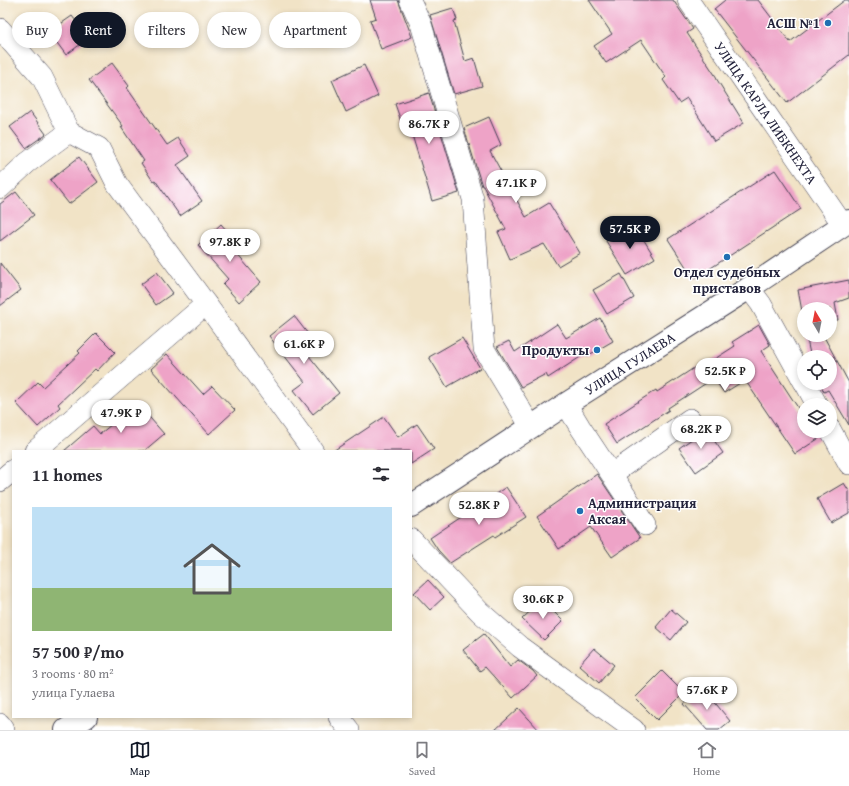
<!DOCTYPE html>
<meta charset="utf-8">
<style>
:root{--surface:#fff;--page:#f7f7f7;--text:#2b2b33;--muted:#7c7c81;--line:#e1e1e2;--accent:#111827}
body{margin:0;font-family:"Gentium Book Plus",serif;background:var(--page);color:var(--text);height:100vh;display:flex;flex-direction:column;font-size:15px;white-space:nowrap}
*{box-sizing:border-box;margin:0}
p{font-size:13px;color:var(--muted)}
.icon{flex:none;width:22px;height:22px;fill:none;stroke:currentColor;stroke-width:2;stroke-linecap:round;stroke-linejoin:round}
.map{position:relative;flex:1;overflow:hidden}
.side{position:absolute;left:12px;top:450px;width:400px;height:268px;display:flex;flex-direction:column;background:var(--surface);border-radius:0px;box-shadow:0 2px 6px #0003}
.side>*{flex:none}
.banner{position:absolute;left:12px;top:12px;width:400px;height:36px;display:flex;gap:8px}
.needle{width:26px;rotate:350deg}
.controls{position:absolute;left:797px;top:302px;display:grid;gap:8px}
.controls a{display:grid;place-items:center;width:40px;height:40px;border-radius:50%;background:var(--surface);box-shadow:0 2px 6px #0003;font-size:20px}
.price{position:absolute;translate:-50% -34px;padding:0 9px;border-radius:14px;background:#fff;color:#222;font-size:13px;line-height:26px;filter:drop-shadow(0 1px 2px #0008)}
.price::after{content:'';position:absolute;left:50%;top:24px;width:12px;height:9px;margin-left:-6px;background:inherit;clip-path:polygon(0 0,100% 0,50% 100%)}
.price.on{background:var(--accent);color:#fff}
ul{padding:0;list-style:none}
li{display:grid;align-content:center;gap:8px;height:212px;padding:0 20px}
li+li{border-top:1px solid var(--line)}
li span{display:grid;place-items:center;height:124px;border-radius:0px;color:#555}
li>.icon{margin-inline-start:auto}
span .icon{width:72px;height:72px;fill:#fffc;stroke-width:1}
li b{font-size:17px}
h2{display:flex;justify-content:space-between;align-items:center;height:48px;padding:0 20px;font-size:17px}
.chip{padding:0 14px;border-radius:18px;background:var(--surface);box-shadow:0 2px 6px #0003;font-size:14px;line-height:36px}
.chip.on{background:var(--accent);color:#fff}
.tabs{display:flex;justify-content:space-around;align-items:center;height:56px;border-top:1px solid var(--line);background:var(--surface);font-size:11px;color:var(--muted)}
.tabs a{display:grid;justify-items:center;gap:2px}
.tabs .on{color:var(--accent)}
.map>svg:first-child{display:block}
.building{fill:#eea3c7}
.lines{fill:none;stroke-linecap:round;stroke-linejoin:round}
.minor-casing{stroke:#413f50;stroke-width:22}
.major-casing{stroke:#413f50;stroke-width:24}
.minor{stroke:#fff;stroke-width:21}
.major{stroke:#fff;stroke-width:22}
.poi-dot{fill:#1f6fb2;stroke:#fff;stroke-width:1.5}
.labels{text-anchor:middle;stroke-width:3;stroke-linejoin:round;paint-order:stroke}
.poi-label{font-size:14px;font-weight:bold;fill:#22223b;stroke:#fff;text-anchor:end}
.street-label{font-size:14px;fill:#22223b;stroke:#fff}
</style>
<div class="map">
<svg width="849" height="730" viewBox="0 0 849 730">
<rect width="100%" height="100%" fill="#fff"/>
<filter id="ink" filterUnits="userSpaceOnUse"><feTurbulence type="fractalNoise" baseFrequency=".025" numOctaves="2"/><feDisplacementMap in="SourceGraphic" scale="8" xChannelSelector="R" yChannelSelector="G"/><feConvolveMatrix kernelMatrix="1 2 1 2 8 2 1 2 1" color-interpolation-filters="sRGB"/></filter>
<filter id="wash" filterUnits="userSpaceOnUse"><feTurbulence type="fractalNoise" baseFrequency=".012" numOctaves="4" result="noise"/><feDisplacementMap in="SourceGraphic" scale="16" xChannelSelector="R" yChannelSelector="G"/><feGaussianBlur stdDeviation="0.9" result="paint"/><feColorMatrix in="noise" values="0 0 0 0 0 0 0 0 0 0 0 0 0 0 0 0 0 1.4 0 .05"/><feComposite in="paint" operator="in"/></filter>
<g filter="url(#wash)">
<rect width="100%" height="100%" fill="#f1e3c6"/>
<g id="blocks">
<path class="building" d="M370 0H398L412 37 381 49 370 20 376 18Z
M589 0H673L693 29 687 33 717 78H716L744 123 714 141 687 98 679 103 663 80 666 77 641 40 606 63 594 46 612 34Z
M725 0H758L790 42 845 0H849V55L787 103 714 9Z
M453 8 457 20 454 21 465 61 474 58 482 86 454 94 430 15Z
M72 16 89 38 66 55 49 32Z
M112 63 129 86 127 88 167 145 178 138 190 156 177 165 202 201 180 216 155 180 153 181 141 163 144 161 121 127 123 126 89 80Z
M364 65 378 96 346 112 332 80Z
M429 93 459 193 432 201 409 125 403 127 395 104Z
M30 112 46 134 26 148 10 127Z
M489 117 501 145 490 151 526 217 549 203 580 253 558 266 544 244 510 259 498 232 506 229 483 186H482L464 128Z
M79 157 98 182 69 204 50 180Z
M775 170 801 209 694 279 668 239Z
M16 192 34 215 0 241V204Z
M221 224 241 247 235 252 261 282 239 302 223 284 228 279 198 245Z
M634 224 655 258 627 275 606 241Z
M0 263 21 290 0 306Z
M157 272 173 293 156 305 141 284Z
M621 274 634 298 607 314 593 290Z
M849 280V298L835 303 838 320 830 321V309H804V322L798 290Z
M294 316 315 343 305 351 339 393 313 414 294 390 305 382 269 336Z
M600 318 613 341 587 356 585 354 548 378 546 374 521 387 497 347 509 341 515 352 557 324 566 338Z
M759 325 770 345 761 351 804 417V431H819L821 437 795 454 745 380 724 393 714 378 668 408 669 410 617 444 604 424 656 390 657 392 697 366 699 369 735 346 732 342Z
M96 333 115 352 97 371 95 369 58 404 60 407 38 427 16 403 38 382 43 387 80 353 78 351Z
M806 335H823L849 383V425L828 390 824 392 820 383H830V357H805L810 354Z
M462 338 480 368 447 387 429 357Z
M167 354 203 394 212 386 235 410 209 434 151 369Z
M137 403 164 434 144 451H64L93 426 100 434Z
M384 417 398 437 417 424 434 449 411 464V451H333Z
M706 429 723 453 696 472 679 448Z
M597 474 640 538 612 557 591 527 559 549 537 516Z
M844 483 849 491V513L831 523 817 499Z
M506 487 526 517 495 537 494 535 450 563 438 550 430 538Z
M428 580 444 597 430 610 414 593Z
M542 600 563 621 544 640 522 619Z
M671 609 686 622 671 640 656 627Z
M484 634 510 667 518 660 533 671 537 676 513 698 485 667 480 671 463 650Z
M594 648 614 665 599 683 579 665Z
M662 671 684 693 657 720 635 698Z
M703 688 730 721 719 730H707L684 704Z
M519 708 539 730H495Z"/>
</g>
</g>
<g filter="url(#ink)">
<use href="#blocks" fill-opacity="0" stroke="#413f50" stroke-width="1"/>
<g class="lines">
<defs>
<g id="minor">
<path d="M410 0 421 24 473 199 484 349 531 427"/>
<path id="s1" d="M688 0 843 225"/>
<path d="M0 29 42 77 69 132 99 148 117 184 206 304 313 451"/>
<path d="M0 188 27 163 69 132"/>
<path d="M749 288 761 304 804 382"/>
<path d="M805 383 817 405"/>
<path d="M566 404 580 427 645 525"/>
<path d="M830 429 849 464"/>
<path d="M35 451 206 304"/>
<path d="M612 474 690 419"/>
<path d="M0 481 13 470"/>
<path d="M411 539 480 612 520 647 634 730"/>
<path d="M339 717 349 730"/>
<path d="M0 724 4 730"/>
</g>
<g id="major">
<path id="s2" d="M411 506 566 404 749 288 849 221"/>
<path d="M66 730 86 717"/>
</g>
</defs>
<use href="#minor" class="minor-casing"/>
<use href="#major" class="major-casing"/>
<use href="#minor" class="minor"/>
<use href="#major" class="major"/>
</g>
</g>
<g class="poi-dot">
<circle cx="828" cy="23" r="4"/>
<circle cx="727" cy="257" r="4"/>
<circle cx="597" cy="350" r="4"/>
<circle cx="580" cy="511" r="4"/>
</g>
<g class="labels">
<g class="poi-label">
<text x="820" y="28">АСШ №1</text>
<text x="727" y="277" text-anchor="middle">Отдел судебных<tspan x="727" dy="16">приставов</tspan></text>
<text x="589" y="355">Продукты</text>
<text x="588" y="508" text-anchor="start">Администрация<tspan x="588" dy="16">Аксая</tspan></text>
</g>
<g class="street-label">
<text dy="5" stroke="none"><textPath href="#s1" startOffset="137">УЛИЦА КАРЛА ЛИБКНЕХТА</textPath></text>
<text dy="5" stroke="none"><textPath href="#s2" startOffset="261">УЛИЦА ГУЛАЕВА</textPath></text>
</g>
</g>
</svg>
<div class="controls">
<a><svg class="needle" viewBox="-14 -14 28 28"><path d="M0-13l5 13h-10z" fill="#e53935"/><path d="M0 13l5-13h-10z" fill="#7c7c81"/></svg></a>
<a><svg class="icon" aria-label="locate" viewBox="0 0 24 24"><circle cx="12" cy="12" r="6"/><path d="M12 2v4M12 18v4M2 12h4M18 12h4"/></svg></a>
<a><svg class="icon" aria-label="layers" viewBox="0 0 24 24"><path d="M12 4l9 5-9 5-9-5zM3 14l9 5 9-5"/></svg></a>
</div>
<b class="price" style="left:429px;top:145px">86.7K ₽</b>
<b class="price" style="left:516px;top:204px">47.1K ₽</b>
<b class="price on" style="left:630px;top:250px">57.5K ₽</b>
<b class="price" style="left:230px;top:263px">97.8K ₽</b>
<b class="price" style="left:304px;top:365px">61.6K ₽</b>
<b class="price" style="left:725px;top:392px">52.5K ₽</b>
<b class="price" style="left:121px;top:434px">47.9K ₽</b>
<b class="price" style="left:701px;top:450px">68.2K ₽</b>
<b class="price" style="left:479px;top:526px">52.8K ₽</b>
<b class="price" style="left:543px;top:620px">30.6K ₽</b>
<b class="price" style="left:707px;top:711px">57.6K ₽</b>
<div class="banner">
<a class="chip">Buy</a>
<a class="chip on">Rent</a>
<a class="chip">Filters</a>
<a class="chip">New</a>
<a class="chip">Apartment</a>
</div>
<section class="side">
<h2>11 homes<svg class="icon" aria-label="filters" viewBox="0 0 24 24"><path d="M4 7h16M4 17h16"/><circle cx="9" cy="7" r="2"/><circle cx="15" cy="17" r="2"/></svg></h2>
<ul>
<li><span style="background:linear-gradient(#bfe0f5 65%,#8fb573 0)"><svg class="icon" aria-label="home" viewBox="0 0 24 24"><path d="M3 11l9-7 9 7M6 9v11h12V9"/></svg></span><div><b>57 500 ₽/mo</b><p>3 rooms · 80 m²</p><p>улица Гулаева</p></div></li>
</ul>
</section>
</div>
<nav class="tabs">
<a class="on"><svg class="icon" aria-label="map" viewBox="0 0 24 24"><path d="M3 6l6-2 6 2 6-2v14l-6 2-6-2-6 2zM9 4v14M15 6v14"/></svg>Map</a>
<a><svg class="icon" aria-label="saved" viewBox="0 0 24 24"><path d="M7 4h10v16l-5-4-5 4z"/></svg>Saved</a>
<a><svg class="icon" aria-label="home" viewBox="0 0 24 24"><path d="M3 11l9-7 9 7M6 9v11h12V9"/></svg>Home</a>
</nav>
